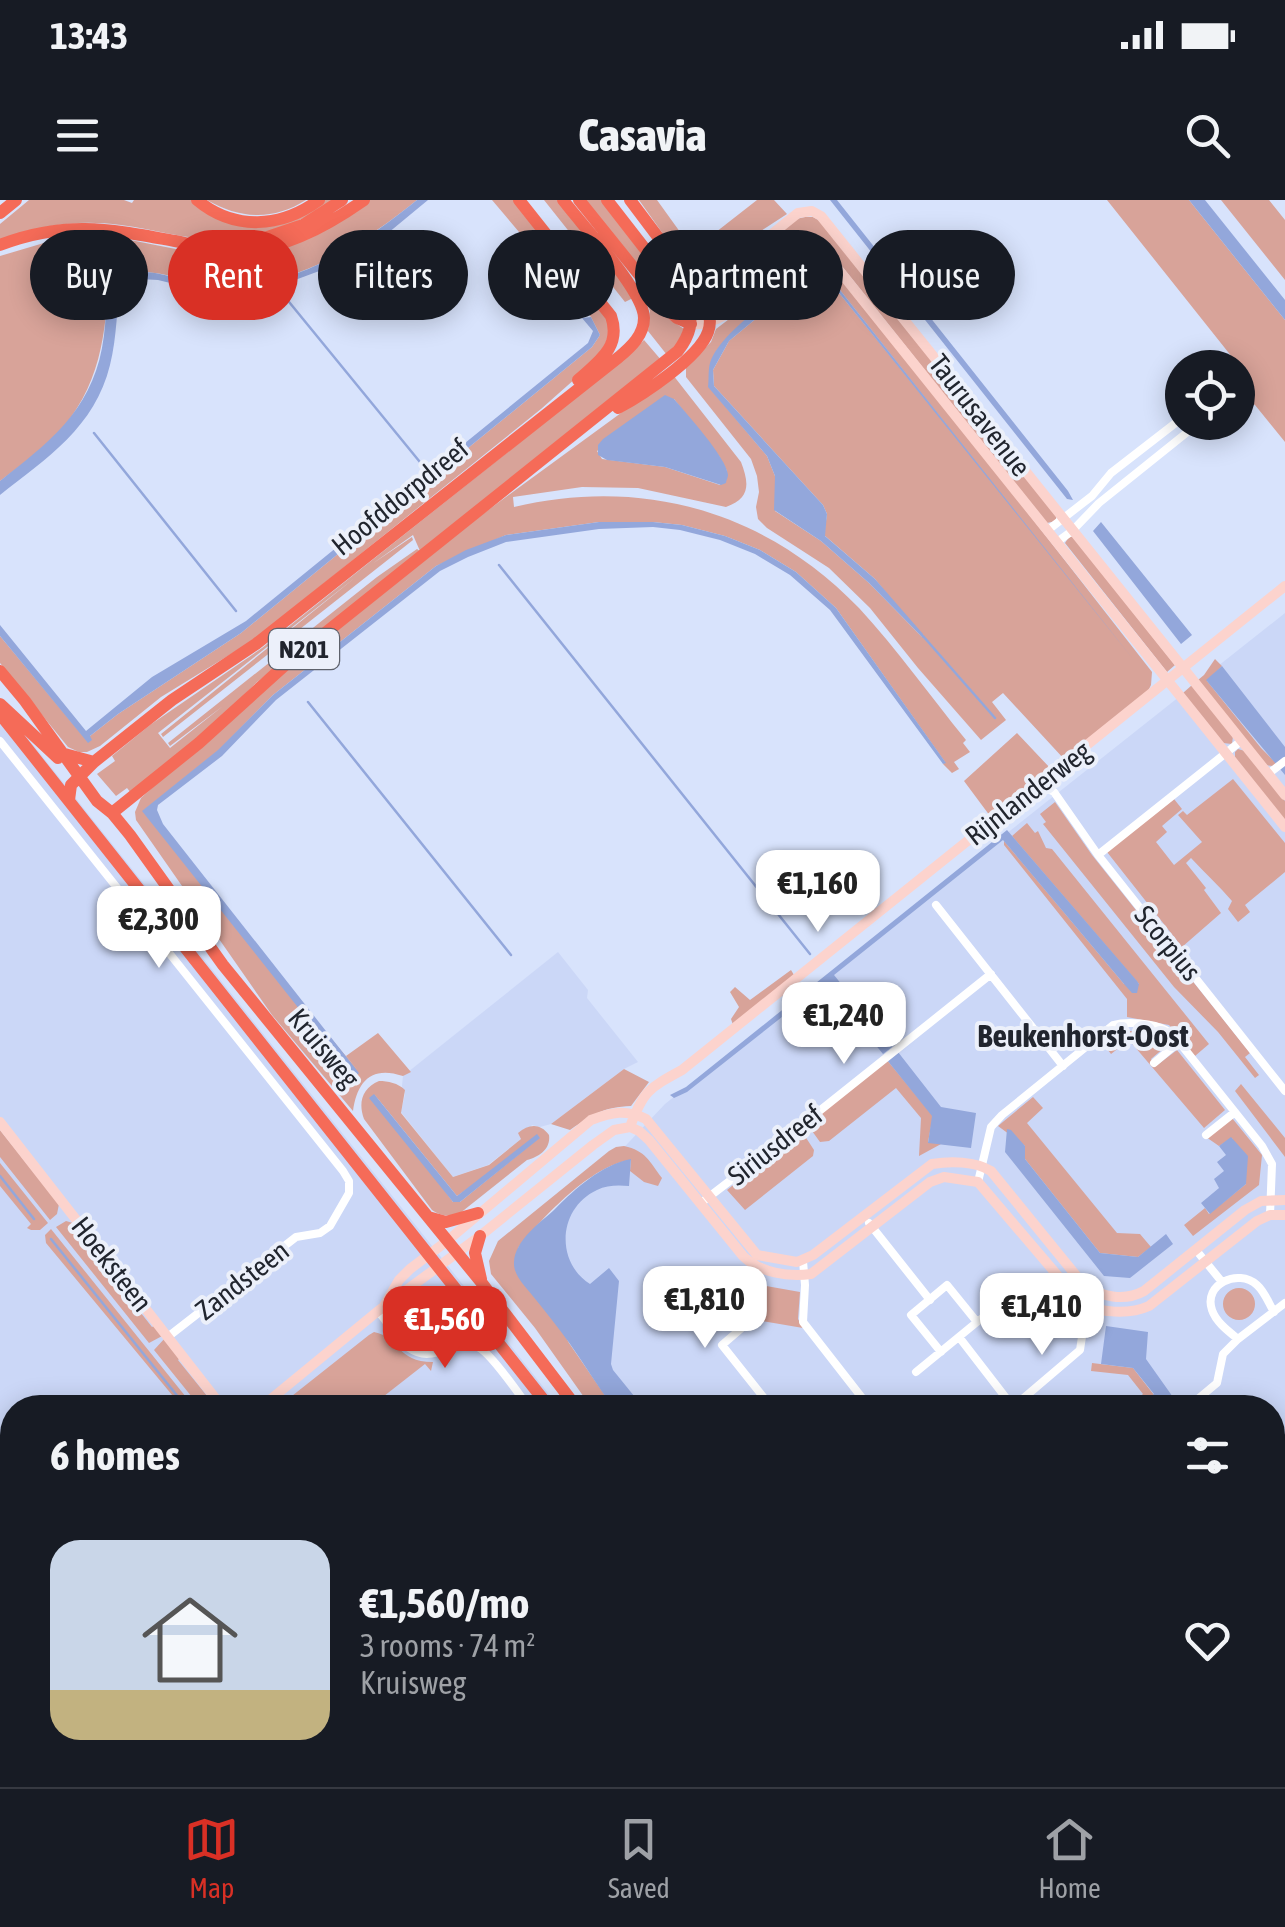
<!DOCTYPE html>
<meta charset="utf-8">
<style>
:root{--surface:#171b24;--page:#20242c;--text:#f1f3f6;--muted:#9ea1a6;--line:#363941;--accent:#d93025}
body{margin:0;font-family:"Asap Condensed",sans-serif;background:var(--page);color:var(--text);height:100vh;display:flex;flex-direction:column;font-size:38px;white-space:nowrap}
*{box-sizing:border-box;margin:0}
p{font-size:32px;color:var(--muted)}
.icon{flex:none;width:55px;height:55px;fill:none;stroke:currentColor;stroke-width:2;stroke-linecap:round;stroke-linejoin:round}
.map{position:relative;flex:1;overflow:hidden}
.drawer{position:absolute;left:0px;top:1195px;width:1285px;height:392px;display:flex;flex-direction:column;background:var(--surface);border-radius:40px 40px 0 0;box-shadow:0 5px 25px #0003}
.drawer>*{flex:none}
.top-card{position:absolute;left:30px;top:30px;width:1225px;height:90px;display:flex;gap:20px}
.tools{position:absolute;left:1165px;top:150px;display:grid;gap:20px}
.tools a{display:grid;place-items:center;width:90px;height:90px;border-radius:50%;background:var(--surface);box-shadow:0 5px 25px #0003;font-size:50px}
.price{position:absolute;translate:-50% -85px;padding:0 22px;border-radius:20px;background:#fff;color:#222;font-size:32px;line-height:65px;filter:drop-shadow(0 2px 5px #0008)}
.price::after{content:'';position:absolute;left:50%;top:60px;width:30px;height:22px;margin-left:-15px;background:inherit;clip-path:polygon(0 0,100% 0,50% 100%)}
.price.current{background:var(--accent);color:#fff}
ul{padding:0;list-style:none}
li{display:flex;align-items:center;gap:30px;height:250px;padding:0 50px}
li+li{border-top:2px solid var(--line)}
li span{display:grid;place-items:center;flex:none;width:280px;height:200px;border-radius:30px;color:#555}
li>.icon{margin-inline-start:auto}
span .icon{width:120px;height:120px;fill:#fffc;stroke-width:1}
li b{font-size:42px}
h2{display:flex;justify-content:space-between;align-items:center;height:120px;padding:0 50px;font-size:42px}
.chip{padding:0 35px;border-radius:45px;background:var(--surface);box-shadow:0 5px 25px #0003;font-size:35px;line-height:90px}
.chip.current{background:var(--accent);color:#fff}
.status{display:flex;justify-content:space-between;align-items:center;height:70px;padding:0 50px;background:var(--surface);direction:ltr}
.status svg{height:28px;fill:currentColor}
header{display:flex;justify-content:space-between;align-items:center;height:130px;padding:0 50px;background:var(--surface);font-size:45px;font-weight:800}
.tab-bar{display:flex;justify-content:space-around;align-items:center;height:140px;border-top:2px solid var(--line);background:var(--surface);font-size:28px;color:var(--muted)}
.tab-bar a{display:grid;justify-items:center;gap:5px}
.tab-bar .current{color:var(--accent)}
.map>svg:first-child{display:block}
.built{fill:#cbd7f7}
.green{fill:#d8a399;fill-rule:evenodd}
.water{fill:#93a7db}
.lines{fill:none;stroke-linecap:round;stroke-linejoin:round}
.stream{stroke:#93a7db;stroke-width:2.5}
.street{stroke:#fff;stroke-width:8}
.secondary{stroke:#fcd3cd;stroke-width:10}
.highway{stroke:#f56b58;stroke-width:12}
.rail{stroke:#4a4f5c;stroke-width:2.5}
.labels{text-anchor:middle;stroke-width:8;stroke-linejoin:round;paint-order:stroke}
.shield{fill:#ecf0fa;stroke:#5e626b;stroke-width:2.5}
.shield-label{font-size:25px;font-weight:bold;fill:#21252e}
.street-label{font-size:28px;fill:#21252e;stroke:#ecf0fa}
.quarter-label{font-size:32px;font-weight:bold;fill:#21252e;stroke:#ecf0fa}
</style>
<div class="status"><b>13:43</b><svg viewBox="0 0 49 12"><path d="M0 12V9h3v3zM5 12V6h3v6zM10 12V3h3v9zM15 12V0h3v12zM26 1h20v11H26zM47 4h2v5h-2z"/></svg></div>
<header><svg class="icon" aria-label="menu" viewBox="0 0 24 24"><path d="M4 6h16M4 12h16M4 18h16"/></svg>Casavia<svg class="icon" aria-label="search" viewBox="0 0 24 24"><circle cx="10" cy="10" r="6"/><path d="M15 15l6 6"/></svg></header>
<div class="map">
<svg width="1285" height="1587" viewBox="0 0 1285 1587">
<rect width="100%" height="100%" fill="#d8e3fc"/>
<path class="built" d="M1285 413V1268L1273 1270 1272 1208 628 1207 542 1034 665 904Z
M0 503 456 1076 559 1207 12 1208V1357L0 1356Z
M558 752 588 790 587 798 638 862 624 869 551 924 540 927 532 925 521 939 488 965 453 977 401 912 405 894 402 886 403 876Z
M1285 1468V1587H1229L1226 1575H1272L1273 1472Z
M57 1575H199L209 1587H42Z
M220 1575H470L479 1587H230Z
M480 1575H802L804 1587H490Z"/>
<path class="green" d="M29 0H124L132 3 134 0H192L246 25 323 0H335C309 17 281 30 250 37 208 47 162 30 121 25 78 19 40 25 0 40V24Z
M207 0H306C273 21 240 19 207 0Z
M370 0H417C357 48 288 93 208 85 190 84 173 75 155 73 140 71 124 71 109 70 106 135 101 187 55 237 39 253 18 267 0 281V56L54 40 87 37H115L196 53 239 56Z
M492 0H515L602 112 611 126 602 155 541 209 252 441 161 497 100 546 87 552H79L68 547 0 463V436L88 542 90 536 118 514 241 433 592 147 600 135 591 117Z
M544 0H557L626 86 633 98 625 102Z
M584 0H601L678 98 668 104Z
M639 0H657L693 50 757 0H774L787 14 712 63 696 65 681 59Z
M1107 0H1189L1285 120V242L1255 205 1249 202 1238 212V168L1221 167 1232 157Z
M1221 0H1269L1285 20V80Z
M805 17H813L820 21 1056 316V321L1047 323 825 45H811L727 110 715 115 703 88 726 77 796 19Z
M811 57 827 61 1024 308 1152 472 1151 485 1147 493 1064 559 1003 493 992 502 1006 520 981 540 918 468 870 408 829 368 767 328 758 319 756 307 759 292 757 276 751 259 686 177V167L711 142 716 129ZM814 68 832 80 967 251 831 83 821 76 812 72 729 141 713 170 714 186 823 305 827 314 824 335 875 379 922 437 869 383 821 341 775 311V276L767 256 709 187 711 162 751 115Z
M646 90 668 118 684 129 679 141 667 155 648 131 650 111 642 92Z
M644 140 662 161 257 482 200 538 131 593 127 588 116 596 97 574 115 561 112 556 150 525 262 448 628 156ZM413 335 420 351 417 349 377 377 168 543 170 546 223 506 170 548 158 533 356 377 161 534 163 537 413 340 412 337 372 364Z
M673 175 741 262C749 283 751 298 726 307L638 288 582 287 513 297 514 307C643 276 767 312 859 408 897 449 930 496 966 540L963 543 970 552 954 562 959 569 952 573 943 564 945 562 836 408 796 372 760 350 725 336 682 325 653 322H599L506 335 436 366 273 495 219 550 143 611 359 872 346 856 378 833 411 872 403 876C371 865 357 882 353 911L272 815 136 620 135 612 141 598 246 503 465 327ZM674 199 719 256 727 271 720 285 665 267 602 259 597 251Z
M1069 337H1073L1175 465 1167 472 1065 343Z
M1215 459 1222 466 1207 481 1261 548 1276 563 1273 566 1265 565 1198 480 1204 475Z
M1192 485 1233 536 1232 544 1223 543 1183 493Z
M1017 533 1051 569 990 616 964 581Z
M1238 549 1245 551 1285 601V621L1235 558V552Z
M1233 579 1285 643V672L1245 705 1250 712 1238 722 1228 709 1232 701C1219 686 1205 673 1191 658L1186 663 1206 688 1204 690 1221 713 1182 747 1107 652 1174 599 1182 609 1162 626 1167 632 1156 642 1174 665 1202 642 1178 615 1183 611 1187 615Z
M1055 602 1092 655 1250 853 1245 857 1259 875 1255 878 1218 832 1174 787 1043 624 1046 622 1040 614Z
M1027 623 1035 633 1038 631 1046 648 1052 649 1209 844 1195 856 1169 825 1127 817V799L1004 645V641L1124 784H1139L1012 636Z
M791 770 794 775 733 825 731 819 739 807 730 792 735 787 750 800Z
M1118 830 1164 834 1171 842 1151 859 1156 866 1177 850 1225 910 1204 928 1129 840 1111 854 1101 841Z
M887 860 933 916 928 942 941 944 919 956 921 918 896 888 829 941 820 942 807 924Z
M624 869 649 882 631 906C604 907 593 914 570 930L551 924Z
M379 881C388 881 398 883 405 890L401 913 453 977 489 965 521 939 518 933C529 924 540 923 549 935 551 949 539 957 527 960L459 1014C449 1017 440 1016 432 1010L364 919C358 903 362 888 379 881ZM374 894 457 996 539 938 460 1002H453Z
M1241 884 1285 938V957L1235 891Z
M1033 897 1043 908 1027 923 1117 1033 1140 1034 1151 1047 1138 1057 1100 1053 1025 959V946L998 926Z
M1232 918 1262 955 1259 985 1193 1036 1184 1025 1205 1008 1209 1014 1246 984 1232 938 1219 946 1206 937Z
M0 930 59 1004 57 1014 50 1020 0 957Z
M801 930 814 950 813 956 745 1010 727 990Z
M624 946C646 951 649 961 662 978L658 986 644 982 630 971 631 960C591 965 543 1017 518 1048L569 1143 613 1207H591L535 1128 491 1074 489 1061 498 1041 609 951 616 947Z
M0 963 48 1023 40 1030H31L27 1028 31 1024 0 986Z
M66 1021 73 1023 78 1029 77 1032 152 1127 156 1125 164 1135 149 1143 56 1027Z
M51 1029 194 1207H182L46 1043 45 1035Z
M761 1085 800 1092 798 1119 803 1128 756 1120Z
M1223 1104a16 16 0 1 1 32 0a16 16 0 1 1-32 0Z
M429 1099C436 1106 443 1106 451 1111 460 1116 467 1131 469 1140 457 1141 448 1146 437 1149 415 1155 399 1136 393 1117L413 1103Z
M374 1132C400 1137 396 1162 433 1162L431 1171 425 1164 370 1207H278L369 1135Z
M165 1138 181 1157 178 1160 216 1207H200L154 1150Z
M1092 1163 1133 1168 1154 1195 1139 1207H1127L1143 1194 1128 1175 1091 1171Z"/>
<path class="water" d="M417 0H428L382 38 330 67 287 83 251 91 199 90 158 80 120 78C117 107 117 137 110 165 95 227 47 258 0 295V281C47 244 90 212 102 148 108 118 105 86 112 55L121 58V71C133 72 147 71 160 74 175 77 190 83 205 85 285 95 358 48 417 0Z
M830 0H837L1068 291 1073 300 1067 299Z
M1189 0H1205L1285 100V120Z
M814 68 821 71 832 80 1133 459 831 83 821 76 812 72 729 141 713 170 714 186 823 305 827 314 825 336 875 379 923 434V438L869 383 821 341 774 310 775 276 767 256 708 187C709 180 708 170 710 163 720 130 786 89 814 68Z
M591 117 600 135 592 147 241 433 118 514 90 536 92 540 88 543 0 436V425L86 531 152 477 246 421 588 143 593 131 582 118Z
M665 195 674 199C686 213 727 258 728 275 728 278 726 280 726 283L721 285 665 267 607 260 598 255V245L603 239Z
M599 322H653L682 325 725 336 760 350 796 372 836 408 946 563 943 564 830 410 790 375 755 354 720 340 680 330 653 327 599 329 506 342 468 357 440 371 276 500 222 556 158 605 157 610 163 624 359 873 354 878 142 611 218 550 273 495 436 366 466 350 506 335Z
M1101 322 1192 435 1181 444 1093 331Z
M1222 466 1285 547V575L1206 480Z
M1007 630 1137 781 1139 784 1137 793H1132L1124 784 1003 640 834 775 892 847 883 854 825 783 687 892 674 898 670 895 686 887Z
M898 852 941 907 976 913 971 948 928 943 932 916 887 860Z
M374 894 457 996 537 934 540 938 460 1002H453L369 898Z
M1007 929 1011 930 1025 946V959L1100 1053 1138 1057 1166 1034 1173 1044 1130 1078 1104 1076 1005 952Z
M1231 937 1248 956 1246 984 1210 1014 1201 1003 1219 988 1214 979 1224 971 1217 962 1226 955 1219 946Z
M631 959 629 986C618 985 607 985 597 990 558 1008 555 1062 590 1084L609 1068 619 1081 611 1164 613 1170 643 1207H613C598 1187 585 1165 570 1144 558 1127 545 1111 532 1095 525 1086 513 1075 514 1062 515 1040 540 1023 555 1009 576 988 601 965 631 959Z
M1106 1126 1148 1132 1146 1159 1180 1207H1165L1163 1205 1161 1207H1139L1154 1194 1133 1168 1101 1164Z
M1285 1234V1292L1273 1294V1238Z"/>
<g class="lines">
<path class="stream" d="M285 97 424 267
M94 233 236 411
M499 365 810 754
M923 436 995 518
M308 502 511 755
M0 976 34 1019
M51 1039 187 1208"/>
<path class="street" d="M1048 330 1092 296 1111 273 1182 218
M1057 342 1072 331 1099 303 1200 222
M0 541 343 971 349 981V993L330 1026 320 1033 296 1037 169 1136
M1268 574 1285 561
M1037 584 1054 592 1098 655 1285 891
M1098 655 1241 541
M936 705 1063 866
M1154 863 1179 842
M1206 935 1235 912
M978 982 991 927 1002 915 1113 825C1127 821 1153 823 1166 830 1170 832 1177 839 1179 842L1262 946 1272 964 1270 1015
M701 1003 783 940 991 774
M869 1023 930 1100
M1196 1050 1222 1082
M803 1061 805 1085 803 1122 870 1208
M760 1067 751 1120 722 1145 772 1208
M378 1111C388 1123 397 1139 409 1148 435 1166 453 1136 478 1147 491 1153 519 1194 529 1208
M977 1122 1003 1103
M959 1137 1013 1207
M1238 1139C1228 1131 1216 1122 1212 1110 1203 1084 1238 1068 1257 1085 1265 1092 1269 1104 1274 1112
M916 1172 977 1122 947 1085 911 1115 941 1152
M843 1208 860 1195
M1012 1208 1080 1150 1085 1117 1094 1092
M1187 1208 1217 1183 1223 1154 1238 1139 1285 1103
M0 1320 12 1321
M0 1417 12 1407
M692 1587 696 1575
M770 1587 774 1575
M939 1587 942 1575"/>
<path class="secondary" d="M669 77C689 85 704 83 723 73L798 13 812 11 821 16 1285 595
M691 124C727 129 780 69 811 50L817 49 826 54 1285 627
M0 922 223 1208
M630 927C643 891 649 888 682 870L1285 386
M630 927 639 931 649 940 743 1056C760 1073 788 1077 811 1074L930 982 944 977 978 982 1081 1103C1100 1113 1129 1115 1149 1106L1257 1021 1270 1015H1285
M383 1108 399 1080 410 1069 447 1041 591 920C612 912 626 909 646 919L757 1055 797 1062 813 1055 932 964C950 961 975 961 991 971L1083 1084C1101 1097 1124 1102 1144 1091L1245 1010 1261 1001 1285 1000
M260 1208 378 1111 480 1036 593 945 614 930 630 927
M1272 1421 1285 1418
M1272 1441 1285 1437
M1018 1587 1037 1575
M1050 1587 1068 1575"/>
<path class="highway" d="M197 0C234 31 281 28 319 0
M519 0 611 116C622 147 598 162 578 180
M579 0 666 108 677 118 691 124
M0 13 16 0
M250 43 303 25 342 0
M0 45C66 20 109 29 175 41 193 44 210 51 228 52 279 52 324 28 364 0
M681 67C712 73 715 60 739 50 745 47 751 47 757 45
M618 208C642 195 699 158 708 132 713 119 708 106 701 94L630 0
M0 471 25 501 97 601 112 613 130 635 223 765 481 1082 577 1208
M0 504 58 558
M0 514 550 1208
M61 553 94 562
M69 600 71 585 94 562 172 500 256 444 619 157C631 147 644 135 644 118 644 91 581 24 563 0
M112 613 199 543 284 466 678 151C690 135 694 122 687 103L607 0
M428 1017 446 1022 478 1013
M480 1036 475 1053 481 1079
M793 1575 795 1587
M815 1575 817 1587"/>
<path class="rail" d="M1272 1331 1285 1329
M1272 1348 1285 1346
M0 1369 12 1371"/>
</g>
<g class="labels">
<rect class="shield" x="269" y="429" width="70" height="40" rx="8"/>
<g class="shield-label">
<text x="304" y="458">N201</text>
</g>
<g class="street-label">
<text transform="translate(980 215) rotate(52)" y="10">Taurusavenue</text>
<text transform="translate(400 297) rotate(-39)" y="10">Hoofddorpdreef</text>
<text transform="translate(1028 593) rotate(-38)" y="10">Rijnlanderweg</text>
<text transform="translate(1168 743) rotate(51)" y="10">Scorpius</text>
<text transform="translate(324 848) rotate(50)" y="10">Kruisweg</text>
<text transform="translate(775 945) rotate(-38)" y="10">Siriusdreef</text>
<text transform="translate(112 1064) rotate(52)" y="10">Hoeksteen</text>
<text transform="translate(242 1080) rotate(-38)" y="10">Zandsteen</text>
</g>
<g class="quarter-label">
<text x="1083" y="847">Beukenhorst-Oost</text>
</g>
</g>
</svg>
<div class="tools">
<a><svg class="icon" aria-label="locate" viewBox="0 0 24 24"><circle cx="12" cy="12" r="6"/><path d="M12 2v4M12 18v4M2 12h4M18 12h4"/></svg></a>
</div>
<b class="price" style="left:818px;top:735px">€1,160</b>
<b class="price" style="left:159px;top:771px">€2,300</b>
<b class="price" style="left:844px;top:867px">€1,240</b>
<b class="price" style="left:705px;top:1151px">€1,810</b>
<b class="price" style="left:1042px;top:1158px">€1,410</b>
<b class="price current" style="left:445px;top:1171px">€1,560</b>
<div class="top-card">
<a class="chip">Buy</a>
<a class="chip current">Rent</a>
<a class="chip">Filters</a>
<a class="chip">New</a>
<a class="chip">Apartment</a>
<a class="chip">House</a>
</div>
<section class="drawer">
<h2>6 homes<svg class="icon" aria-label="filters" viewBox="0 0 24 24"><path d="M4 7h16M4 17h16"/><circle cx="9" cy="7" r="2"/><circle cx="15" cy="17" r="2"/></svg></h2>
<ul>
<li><span style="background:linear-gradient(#c9d6e8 75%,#c2b280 0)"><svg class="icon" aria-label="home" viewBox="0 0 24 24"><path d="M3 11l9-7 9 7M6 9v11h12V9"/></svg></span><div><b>€1,560/mo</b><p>3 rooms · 74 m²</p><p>Kruisweg</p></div><svg class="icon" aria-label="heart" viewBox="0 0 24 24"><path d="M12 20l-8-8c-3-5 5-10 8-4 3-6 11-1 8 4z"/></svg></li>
</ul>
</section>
</div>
<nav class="tab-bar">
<a class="current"><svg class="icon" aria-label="map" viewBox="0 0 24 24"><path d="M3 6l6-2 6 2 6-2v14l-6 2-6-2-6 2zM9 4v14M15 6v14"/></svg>Map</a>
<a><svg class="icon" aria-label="saved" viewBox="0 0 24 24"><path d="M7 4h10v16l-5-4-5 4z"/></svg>Saved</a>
<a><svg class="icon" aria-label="home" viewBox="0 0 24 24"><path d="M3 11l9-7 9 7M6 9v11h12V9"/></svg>Home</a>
</nav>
